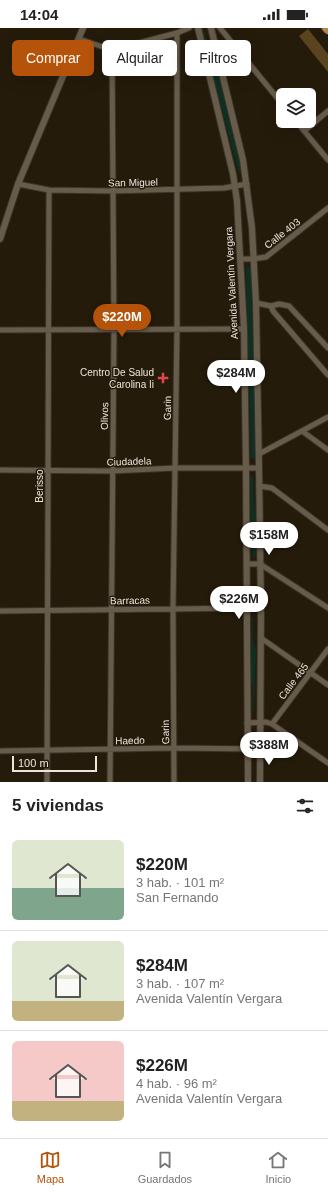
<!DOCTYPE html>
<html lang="es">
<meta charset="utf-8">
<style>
:root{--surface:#fff;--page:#f2f2f2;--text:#222;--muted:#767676;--line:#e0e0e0;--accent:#b45309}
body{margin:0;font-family:Helvetica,sans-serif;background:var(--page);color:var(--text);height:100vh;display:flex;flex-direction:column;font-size:15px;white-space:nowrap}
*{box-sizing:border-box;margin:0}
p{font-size:13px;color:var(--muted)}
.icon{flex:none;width:22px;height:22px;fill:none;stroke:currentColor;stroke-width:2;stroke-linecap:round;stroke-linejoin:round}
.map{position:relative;height:754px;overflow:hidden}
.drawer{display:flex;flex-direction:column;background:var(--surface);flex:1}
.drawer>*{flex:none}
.banner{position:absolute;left:12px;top:12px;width:304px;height:36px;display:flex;gap:8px}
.tools{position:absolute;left:276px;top:60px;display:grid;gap:8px}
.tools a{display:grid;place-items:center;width:40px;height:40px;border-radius:6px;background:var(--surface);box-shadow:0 4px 16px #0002;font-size:20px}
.scale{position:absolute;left:12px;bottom:10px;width:85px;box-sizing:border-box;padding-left:4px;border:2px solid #ebe4da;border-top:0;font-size:11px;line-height:14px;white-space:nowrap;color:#ebe4da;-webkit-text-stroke:3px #251b0b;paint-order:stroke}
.price{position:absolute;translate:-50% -34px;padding:0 9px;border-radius:14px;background:#fff;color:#222;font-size:13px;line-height:26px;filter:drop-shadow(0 1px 2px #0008)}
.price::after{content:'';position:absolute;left:50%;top:24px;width:12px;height:9px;margin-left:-6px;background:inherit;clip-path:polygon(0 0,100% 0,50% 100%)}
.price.current{background:var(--accent);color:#fff}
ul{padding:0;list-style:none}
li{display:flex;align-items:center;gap:12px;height:100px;padding:0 12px}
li+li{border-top:1px solid var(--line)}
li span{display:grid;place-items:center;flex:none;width:112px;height:80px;border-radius:6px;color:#555}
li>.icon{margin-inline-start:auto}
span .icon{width:48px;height:48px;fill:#fffc;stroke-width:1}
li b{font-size:17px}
h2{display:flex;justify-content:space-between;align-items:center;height:48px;padding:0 12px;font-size:17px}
.chip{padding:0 14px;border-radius:6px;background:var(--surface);box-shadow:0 4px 16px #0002;font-size:14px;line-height:36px}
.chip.current{background:var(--accent);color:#fff}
.status{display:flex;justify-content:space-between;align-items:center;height:28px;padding:0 20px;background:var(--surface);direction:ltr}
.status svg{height:11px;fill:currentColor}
.dock{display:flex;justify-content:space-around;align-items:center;height:56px;border-top:1px solid var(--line);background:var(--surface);font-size:11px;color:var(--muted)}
.dock a{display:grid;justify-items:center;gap:2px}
.dock .current{color:var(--accent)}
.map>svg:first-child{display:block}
.green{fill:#0d3021}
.building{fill:#5a431f}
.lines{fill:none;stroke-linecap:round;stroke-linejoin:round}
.minor-casing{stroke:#3a322c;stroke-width:7}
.tertiary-casing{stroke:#3a322c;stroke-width:8}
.primary-casing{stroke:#3a322c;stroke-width:10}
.minor{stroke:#675b49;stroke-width:5}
.tertiary{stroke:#675b49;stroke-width:6}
.primary{stroke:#b58747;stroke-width:8}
.health-dot{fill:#e0444e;stroke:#251b0b;stroke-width:1.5}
.labels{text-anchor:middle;stroke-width:3;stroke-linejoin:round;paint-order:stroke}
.street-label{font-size:10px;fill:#ebe4da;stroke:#251b0b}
.poi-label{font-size:10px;fill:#ebe4da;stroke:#251b0b;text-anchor:end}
</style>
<div class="status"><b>14:04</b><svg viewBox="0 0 49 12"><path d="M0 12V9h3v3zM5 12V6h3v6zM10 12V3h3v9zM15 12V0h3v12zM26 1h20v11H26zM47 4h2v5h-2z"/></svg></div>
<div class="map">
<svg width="328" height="754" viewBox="0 0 328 754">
<rect width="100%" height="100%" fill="#251b0b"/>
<path class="green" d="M200 0H203L218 47 243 141 240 146 238 142Z
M247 238 250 239 251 243 256 428 253 432 251 429 246 243Z
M252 448 253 450C253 476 259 504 255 530L253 529 251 499 250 450Z
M252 587 253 589V610L256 623 254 683 253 682V661L251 651Z"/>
<path class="building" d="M308 1 328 26V44L299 8Z"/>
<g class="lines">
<defs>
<path id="minor" d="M220 0 283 77
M79 11 112 22 177 5 189 0
M296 93 328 132
M304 103 328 83
M18 156 49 162 112 163 224 160 247 156
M241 231H253L266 229 328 180
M256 275 271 278 279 276 289 278 328 320
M271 278 273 283 328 347
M0 302 244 301
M302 403 328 422
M259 426 328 389
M0 442 112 443 175 440H259
M259 458 272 460 328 502
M247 536H260L328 580
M0 583 261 580
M261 610 328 657
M247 695 266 694 272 696 328 735
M272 696 328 621
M0 723 174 720 260 721
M47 754 49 162
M110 754 114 302 112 22
M174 754 173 581 177 302V5"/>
<path id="tertiary" d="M198 0 233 146 237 173 244 301 246 441 248 754
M211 0 243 132 252 200 256 275 259 440 261 580 260 754
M0 211 18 156 83 0"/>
<path id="primary" d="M326 0 328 2"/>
</defs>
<use href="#minor" class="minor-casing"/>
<use href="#tertiary" class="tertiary-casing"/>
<use href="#primary" class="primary-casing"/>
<use href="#minor" class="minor"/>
<use href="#tertiary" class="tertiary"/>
<use href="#primary" class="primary"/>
</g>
<path class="health-dot" d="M161 344h4v4h4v4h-4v4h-4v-4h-4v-4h4z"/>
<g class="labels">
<g class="street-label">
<text transform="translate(133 154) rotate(-1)" y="4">San Miguel</text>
<text transform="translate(282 205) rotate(-38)" y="4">Calle 403</text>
<text transform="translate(231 255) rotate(-93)" y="4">Avenida Valentín Vergara</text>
<text transform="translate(167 380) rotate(-89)" y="4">Garin</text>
<text transform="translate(104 388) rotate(-89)" y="4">Olivos</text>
<text transform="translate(129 433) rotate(-2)" y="4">Ciudadela</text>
<text transform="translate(39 458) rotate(-90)" y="4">Berisso</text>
<text transform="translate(130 572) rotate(-1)" y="4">Barracas</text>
<text transform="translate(293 653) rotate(-53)" y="4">Calle 465</text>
<text transform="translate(165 704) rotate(-91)" y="4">Garin</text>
<text transform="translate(130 712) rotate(-1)" y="4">Haedo</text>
</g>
<g class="poi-label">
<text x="154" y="348">Centro De Salud<tspan x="154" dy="12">Carolina Ii</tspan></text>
</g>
</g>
</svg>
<div class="tools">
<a><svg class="icon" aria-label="layers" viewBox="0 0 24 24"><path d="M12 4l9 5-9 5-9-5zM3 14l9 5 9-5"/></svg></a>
</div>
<div class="scale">100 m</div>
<b class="price current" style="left:122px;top:310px">$220M</b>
<b class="price" style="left:236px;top:366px">$284M</b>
<b class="price" style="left:269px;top:528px">$158M</b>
<b class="price" style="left:239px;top:592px">$226M</b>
<b class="price" style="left:269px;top:738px">$388M</b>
<div class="banner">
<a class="chip current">Comprar</a>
<a class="chip">Alquilar</a>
<a class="chip">Filtros</a>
</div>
</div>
<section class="drawer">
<h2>5 viviendas<svg class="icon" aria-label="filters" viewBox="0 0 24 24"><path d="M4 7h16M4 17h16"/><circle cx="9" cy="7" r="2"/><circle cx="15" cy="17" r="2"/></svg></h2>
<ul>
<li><span style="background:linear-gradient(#dfe7d0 60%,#7fa58c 0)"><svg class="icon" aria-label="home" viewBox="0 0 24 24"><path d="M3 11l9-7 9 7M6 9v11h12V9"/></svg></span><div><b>$220M</b><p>3 hab. · 101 m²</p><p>San Fernando</p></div></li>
<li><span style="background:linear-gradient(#dfe7d0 75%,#c2b280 0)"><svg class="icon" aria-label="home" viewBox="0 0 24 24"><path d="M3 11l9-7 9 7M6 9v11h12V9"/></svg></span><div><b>$284M</b><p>3 hab. · 107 m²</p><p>Avenida Valentín Vergara</p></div></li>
<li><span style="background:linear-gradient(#f6c9c9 75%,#c2b280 0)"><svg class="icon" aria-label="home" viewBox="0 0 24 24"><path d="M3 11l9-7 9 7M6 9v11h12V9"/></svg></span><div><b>$226M</b><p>4 hab. · 96 m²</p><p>Avenida Valentín Vergara</p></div></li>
</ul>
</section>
<nav class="dock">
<a class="current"><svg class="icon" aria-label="map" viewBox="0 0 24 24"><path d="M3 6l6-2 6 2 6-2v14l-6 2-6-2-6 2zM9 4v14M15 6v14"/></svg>Mapa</a>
<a><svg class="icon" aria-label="saved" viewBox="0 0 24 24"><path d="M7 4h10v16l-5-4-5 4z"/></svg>Guardados</a>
<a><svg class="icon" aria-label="home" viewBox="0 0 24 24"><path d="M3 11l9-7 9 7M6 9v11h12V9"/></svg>Inicio</a>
</nav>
